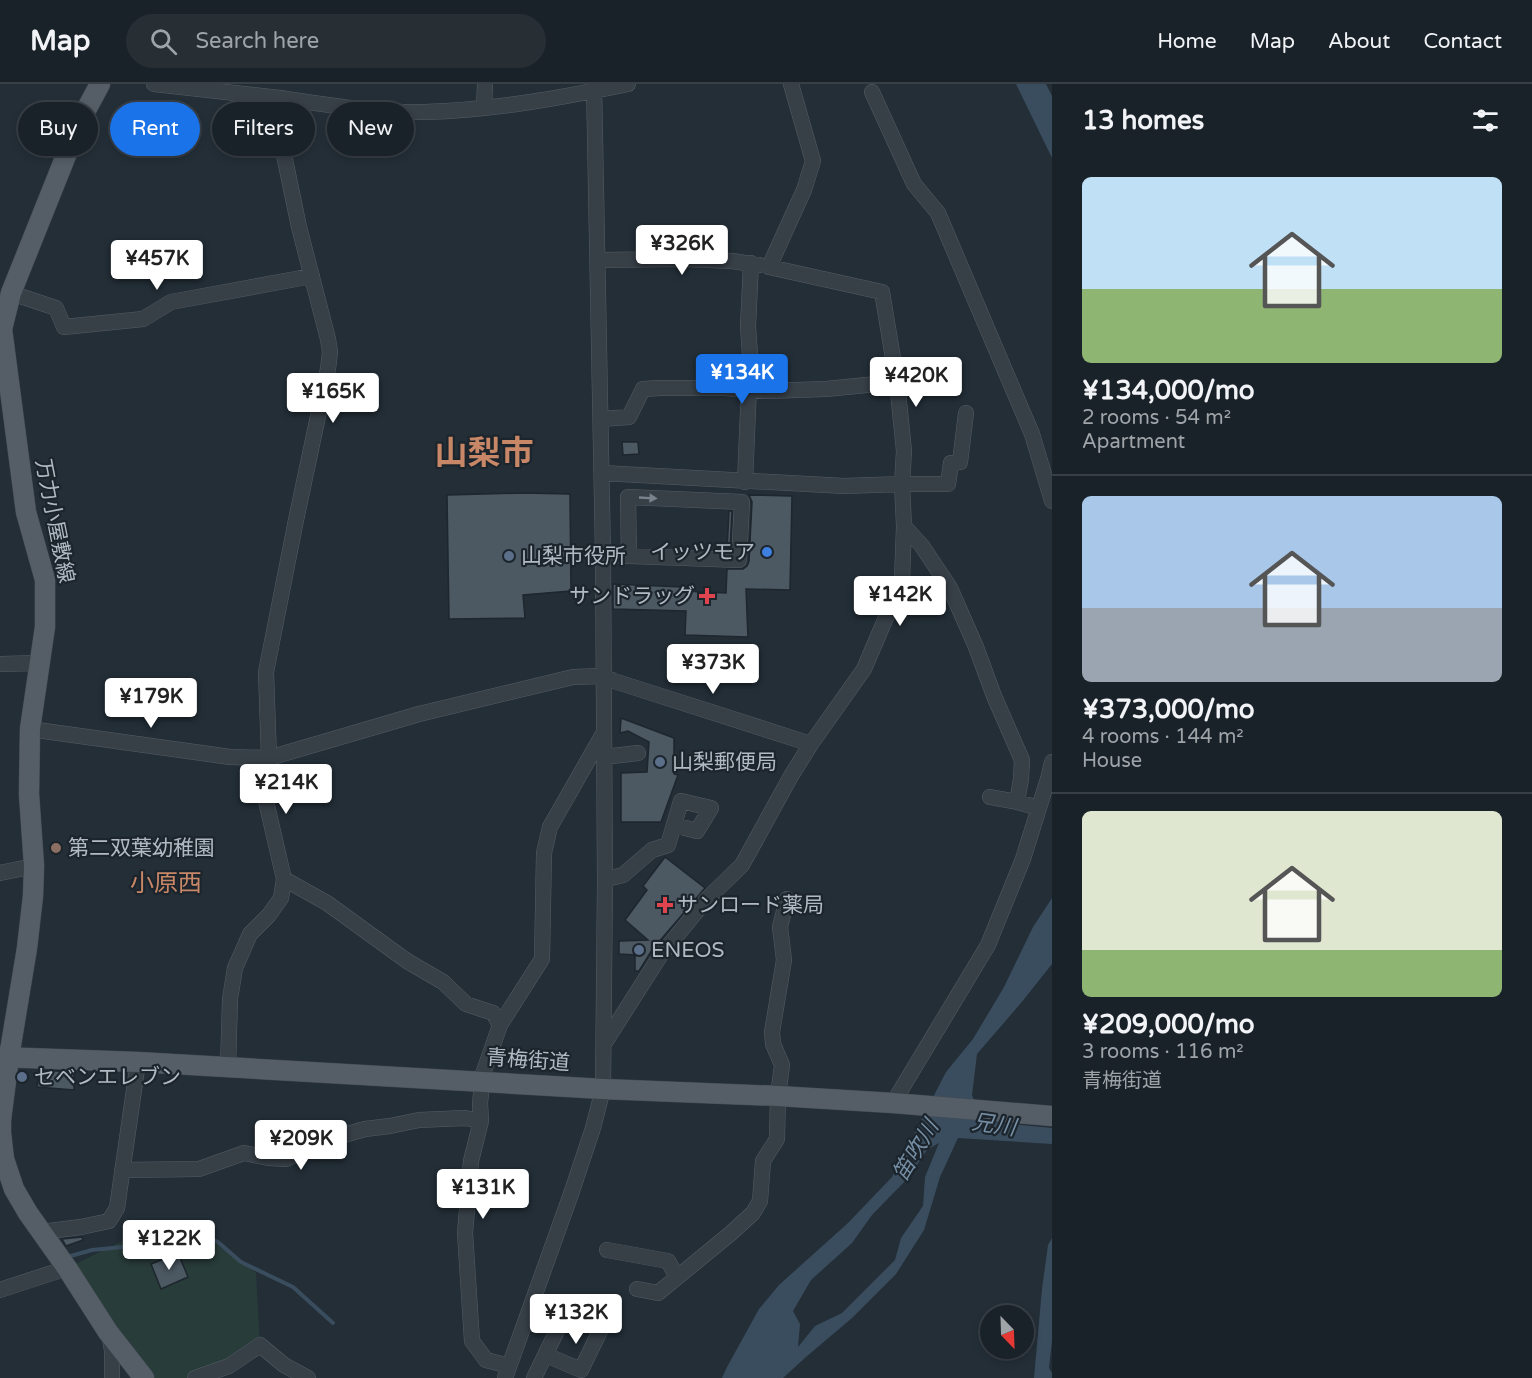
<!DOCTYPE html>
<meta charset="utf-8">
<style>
:root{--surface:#1a2229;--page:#272f35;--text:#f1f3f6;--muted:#9fa4a8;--line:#383f46;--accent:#1a73e8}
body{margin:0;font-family:"Varela Round","Noto Sans JP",sans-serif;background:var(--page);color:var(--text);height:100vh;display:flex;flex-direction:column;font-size:22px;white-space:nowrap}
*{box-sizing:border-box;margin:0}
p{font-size:20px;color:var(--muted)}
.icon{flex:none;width:33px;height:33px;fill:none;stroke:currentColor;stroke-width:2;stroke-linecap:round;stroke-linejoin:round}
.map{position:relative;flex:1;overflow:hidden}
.details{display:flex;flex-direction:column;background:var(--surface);width:480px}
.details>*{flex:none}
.hud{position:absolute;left:18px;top:18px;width:570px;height:54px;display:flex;gap:12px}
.needle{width:39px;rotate:157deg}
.tools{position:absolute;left:980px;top:1221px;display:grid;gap:12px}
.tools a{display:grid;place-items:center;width:54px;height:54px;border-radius:50%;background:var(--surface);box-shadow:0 3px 9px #0003,0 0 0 2px var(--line);font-size:30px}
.price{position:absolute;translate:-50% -51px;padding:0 14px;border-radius:6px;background:#fff;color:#222;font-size:20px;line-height:39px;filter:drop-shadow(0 2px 3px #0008)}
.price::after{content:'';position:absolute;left:50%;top:36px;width:18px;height:14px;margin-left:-9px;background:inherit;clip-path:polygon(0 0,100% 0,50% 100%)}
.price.on{background:var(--accent);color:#fff}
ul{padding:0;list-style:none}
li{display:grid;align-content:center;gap:12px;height:318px;padding:0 30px}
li+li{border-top:2px solid var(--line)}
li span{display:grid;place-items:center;height:186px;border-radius:9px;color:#555}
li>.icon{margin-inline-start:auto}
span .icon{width:108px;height:108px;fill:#fffc;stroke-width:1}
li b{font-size:26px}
h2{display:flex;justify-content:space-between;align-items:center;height:72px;padding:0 30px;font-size:26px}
.tag{padding:0 21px;border-radius:27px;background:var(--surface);box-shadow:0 3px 9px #0003,0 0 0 2px var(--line);font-size:21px;line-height:54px}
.tag.on{background:var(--accent);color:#fff}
header{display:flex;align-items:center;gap:36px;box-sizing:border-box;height:84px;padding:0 30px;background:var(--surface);border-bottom:2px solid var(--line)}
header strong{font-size:28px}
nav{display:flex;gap:33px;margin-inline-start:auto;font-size:21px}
.search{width:420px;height:54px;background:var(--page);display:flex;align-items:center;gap:15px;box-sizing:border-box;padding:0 21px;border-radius:33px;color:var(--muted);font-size:22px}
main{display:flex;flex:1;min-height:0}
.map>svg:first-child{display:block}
.green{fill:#283c3a}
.water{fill:#3a4d5e;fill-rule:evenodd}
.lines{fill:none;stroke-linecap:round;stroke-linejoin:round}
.stream{stroke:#3a4d5e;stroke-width:4}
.building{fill:#4c5862;stroke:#1e262e;stroke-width:1.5}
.minor-casing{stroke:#545d65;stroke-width:16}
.major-casing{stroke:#434b54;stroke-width:21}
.minor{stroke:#373f47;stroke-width:15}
.major{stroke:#555e67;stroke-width:20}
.oneway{fill:#7a838c}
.shop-dot{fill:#3f7fe0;stroke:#1c242c;stroke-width:2}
.service-dot{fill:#5c6f8a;stroke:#1c242c;stroke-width:2}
.health-dot{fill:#e0444e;stroke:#1c242c;stroke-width:2}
.education-dot{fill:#8d6e63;stroke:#1c242c;stroke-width:2}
.labels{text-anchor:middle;stroke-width:4.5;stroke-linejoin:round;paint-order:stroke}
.street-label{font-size:21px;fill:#b1bac4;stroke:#1c242c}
.poi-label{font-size:21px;fill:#b1bac4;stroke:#1c242c;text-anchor:start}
.water-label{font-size:22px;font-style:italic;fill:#758ea4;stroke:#1c242c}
.quarter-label{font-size:24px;fill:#c88868;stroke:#1c242c}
.town-label{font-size:33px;font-weight:bold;fill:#c88868;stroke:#1c242c}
</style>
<header>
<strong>Map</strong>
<div class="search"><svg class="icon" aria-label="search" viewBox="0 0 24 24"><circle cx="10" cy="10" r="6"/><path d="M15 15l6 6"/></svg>Search here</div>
<nav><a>Home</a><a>Map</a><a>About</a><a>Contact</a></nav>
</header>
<main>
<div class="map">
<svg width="1052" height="1294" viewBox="0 0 1052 1294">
<rect width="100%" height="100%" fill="#232e37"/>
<path class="green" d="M208 1149 256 1189 260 1261 195 1294H144L67 1184 131 1153Z"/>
<path class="water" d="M1016 0H1046L1052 12V74Z
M1052 814V880L1021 919 977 970 972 1011 982 1037 1052 1044V1060L958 1054 940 1093 924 1146 896 1190 852 1234 806 1273 783 1294H722L727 1283 759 1225 779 1201 848 1139 892 1093 946 988 973 955 1004 903 1033 843ZM939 1059 925 1093 923 1122 901 1154 895 1176 842 1229 815 1242 798 1263 800 1240 793 1227 811 1196 852 1159 872 1131 907 1095 927 1066Z
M1052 1154V1257L1049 1284 1052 1289V1294H1034L1042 1205 1048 1161Z"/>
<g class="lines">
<path class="stream" d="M67 1173 92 1166 143 1161 180 1155 209 1154 218 1158 241 1178 293 1203 333 1239"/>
</g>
<path class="building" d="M622 358H638L639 370 623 371Z
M523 409 570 410 571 507 523 511 525 534 449 535 447 411Z
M749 411 792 412 790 506 746 505 748 553 685 551 686 527 613 525V500L683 503V507L726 509 727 485H743L747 482 749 477 752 418Z
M729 427H732L730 466H727Z
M621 634 674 654V690L678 691 661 738H621V689L647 688 649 658 628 647 620 649Z
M665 773 705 804 652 866 639 887H635V871L619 870V857L648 856 625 836 647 806 643 802Z
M39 986 74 988V1006L37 1003Z
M82 1153 83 1156 66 1162 62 1155Z
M178 1169 188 1193 161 1205 151 1180Z"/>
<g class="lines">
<defs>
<path id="minor" d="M154 0C196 5 238 9 280 14 328 21 377 29 425 28 493 26 561 14 628 0
M872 8 914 100 938 129 1032 350 1052 417
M484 24 485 0
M598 176 682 175 732 177 759 181
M11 209 56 224 64 243 143 235 171 218 312 192
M601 335 629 333 643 305 660 304H724L766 307 826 305 897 298
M602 389 844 402 902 400H948L951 379 960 378 966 329
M745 398 748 326 750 271 748 242 751 179
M904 442 922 462 950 504 976 563 994 612 1022 676 1021 695 1017 718
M603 471 739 476 742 418 628 413 629 472
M0 580 39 579
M30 645 230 673 269 674 419 630 573 593 603 592 614 597 811 660
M604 673 638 669
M269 674 266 588 296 436 328 285 330 268 328 255 299 143 272 13
M990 713 1017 718 1039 724
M0 789 34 782
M284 795 327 819 407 877 443 898 466 920 493 929 500 941 483 990 480 1019 481 1037 471 1077 465 1149 472 1257 486 1276 509 1282
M605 797 611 794 623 791 652 766 668 761 681 717 711 724 697 747 674 741
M500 941 542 875 544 769 550 743 603 650
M604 960 660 872 706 816 742 781 791 692 811 660 864 585 902 496 904 442 902 400 904 367 897 298 882 208 769 183 804 106 813 77 791 0
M228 984 230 915 235 884 250 850 269 831 281 814 284 795 256 674
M893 1019 988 861 1023 775 1048 695 1052 678
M122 1086 199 1085 244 1069 269 1074 286 1075 337 1053 365 1045 390 1042 419 1036 465 1034 481 1037
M41 1148 81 1143 109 1137 117 1124 138 978
M607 1166 668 1177 677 1193
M637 1205 658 1209 730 1150 753 1129 760 1117 763 1077 777 1055 778 1012 782 981 773 960 772 948 784 876 780 843 787 815
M0 1206 67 1184
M109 1249 112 1267V1294
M546 1271 581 1286 602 1243
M195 1294 229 1282 260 1261 284 1281 308 1294
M505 1294 571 1110 593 1044 603 1005 605 797 603 471 594 0
M534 1294 568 1224"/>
<path id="major" d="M100 0 79 39 11 209 2 245 26 428 45 496V543L30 645 29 710 34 782 33 812 27 864 9 973 1 1036V1049L4 1075 14 1105 28 1129 67 1184 108 1248 144 1294
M0 973 138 978 603 1005 778 1012 893 1019 1052 1032"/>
</defs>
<use href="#minor" class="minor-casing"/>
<use href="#major" class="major-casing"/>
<use href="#minor" class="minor"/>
<use href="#major" class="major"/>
</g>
<defs><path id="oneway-solid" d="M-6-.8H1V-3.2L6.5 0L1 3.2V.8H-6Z" transform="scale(1.5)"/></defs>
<use class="oneway" href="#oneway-solid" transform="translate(648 414) rotate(3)"/>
<circle class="shop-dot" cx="767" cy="468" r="6"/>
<g class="service-dot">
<circle cx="509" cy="472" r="6"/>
<circle cx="660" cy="678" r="6"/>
<circle cx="639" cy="866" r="6"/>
<circle cx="22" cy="993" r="6"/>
</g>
<g class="health-dot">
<path d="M704 503h6v6h6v6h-6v6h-6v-6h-6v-6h6z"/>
<path d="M662 812h6v6h6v6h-6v6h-6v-6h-6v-6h6z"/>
</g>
<circle class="education-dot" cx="56" cy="764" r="6"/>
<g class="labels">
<g class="street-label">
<text transform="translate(55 437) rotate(79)" y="7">万力小屋敷線</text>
<text transform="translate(528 976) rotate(4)" y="7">青梅街道</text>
</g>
<g class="poi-label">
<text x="755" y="475" text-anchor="end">イッツモア</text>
<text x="521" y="479">山梨市役所</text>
<text x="695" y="519" text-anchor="end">サンドラッグ</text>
<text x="672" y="685">山梨郵便局</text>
<text x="68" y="771">第二双葉幼稚園</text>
<text x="677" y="828">サンロード薬局</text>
<text x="651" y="873">ENEOS</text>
<text x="34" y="1000">セベンエレブン</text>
</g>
<g class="water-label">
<text transform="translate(994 1040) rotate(8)" y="8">兄川</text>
<text transform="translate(915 1066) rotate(-59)" y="8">笛吹川</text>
</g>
<g class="quarter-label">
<text x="166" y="807">小原西</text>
</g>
<g class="town-label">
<text x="484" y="380">山梨市</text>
</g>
</g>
</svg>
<div class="tools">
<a><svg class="needle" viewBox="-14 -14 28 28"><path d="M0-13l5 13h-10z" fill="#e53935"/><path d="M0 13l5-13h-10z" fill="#9fa4a8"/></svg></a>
</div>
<b class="price" style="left:682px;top:192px">¥326K</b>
<b class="price" style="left:157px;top:207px">¥457K</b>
<b class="price on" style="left:742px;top:321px">¥134K</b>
<b class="price" style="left:916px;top:324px">¥420K</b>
<b class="price" style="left:333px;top:340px">¥165K</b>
<b class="price" style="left:900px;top:543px">¥142K</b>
<b class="price" style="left:713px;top:611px">¥373K</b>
<b class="price" style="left:151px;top:645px">¥179K</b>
<b class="price" style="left:286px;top:731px">¥214K</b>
<b class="price" style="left:301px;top:1087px">¥209K</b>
<b class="price" style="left:483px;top:1136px">¥131K</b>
<b class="price" style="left:169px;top:1187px">¥122K</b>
<b class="price" style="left:576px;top:1261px">¥132K</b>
<div class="hud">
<a class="tag">Buy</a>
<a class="tag on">Rent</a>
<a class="tag">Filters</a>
<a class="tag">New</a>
</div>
</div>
<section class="details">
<h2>13 homes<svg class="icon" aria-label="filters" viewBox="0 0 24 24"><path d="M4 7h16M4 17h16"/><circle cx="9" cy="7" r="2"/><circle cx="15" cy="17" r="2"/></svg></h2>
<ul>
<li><span style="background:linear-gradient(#bfe0f5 60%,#8fb573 0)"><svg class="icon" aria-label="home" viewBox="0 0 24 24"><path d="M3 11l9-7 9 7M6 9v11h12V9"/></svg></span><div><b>¥134,000/mo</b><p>2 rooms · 54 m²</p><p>Apartment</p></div></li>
<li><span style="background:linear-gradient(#a9c7e8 60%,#9aa5b1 0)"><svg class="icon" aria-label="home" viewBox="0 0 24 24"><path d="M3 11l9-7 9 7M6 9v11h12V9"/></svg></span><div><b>¥373,000/mo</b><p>4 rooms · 144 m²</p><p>House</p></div></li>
<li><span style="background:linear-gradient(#dfe7d0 75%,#8fb573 0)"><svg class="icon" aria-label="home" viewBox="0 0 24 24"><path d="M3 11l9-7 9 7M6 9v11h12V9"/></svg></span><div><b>¥209,000/mo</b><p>3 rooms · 116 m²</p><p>青梅街道</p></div></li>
</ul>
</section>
</main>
